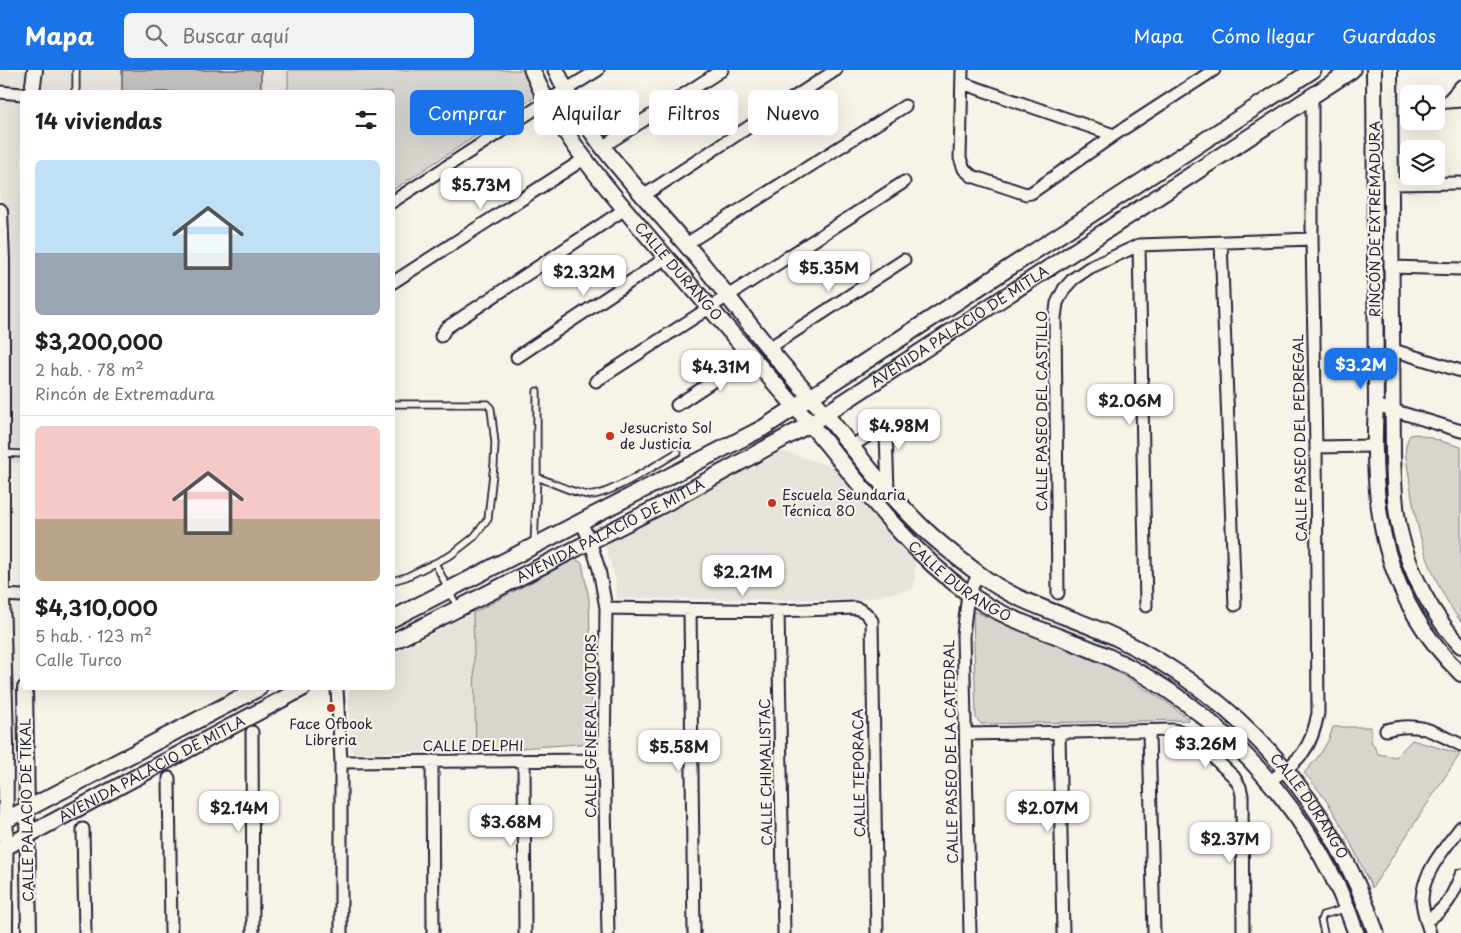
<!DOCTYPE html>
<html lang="es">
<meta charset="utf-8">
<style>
:root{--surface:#fff;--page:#f2f2f2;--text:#202124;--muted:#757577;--line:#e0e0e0;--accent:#1a73e8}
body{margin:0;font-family:"Playpen Sans",sans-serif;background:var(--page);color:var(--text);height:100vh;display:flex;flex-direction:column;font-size:19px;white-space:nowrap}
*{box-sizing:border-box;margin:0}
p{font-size:16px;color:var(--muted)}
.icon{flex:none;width:28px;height:28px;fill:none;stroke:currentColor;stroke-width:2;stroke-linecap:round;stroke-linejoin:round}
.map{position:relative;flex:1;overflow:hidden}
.drawer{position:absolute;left:20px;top:20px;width:375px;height:600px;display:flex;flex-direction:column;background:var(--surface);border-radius:8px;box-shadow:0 5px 20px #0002}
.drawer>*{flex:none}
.top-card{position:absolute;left:410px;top:20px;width:475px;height:45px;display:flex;gap:10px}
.buttons{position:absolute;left:1400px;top:15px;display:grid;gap:10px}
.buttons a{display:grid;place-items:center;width:45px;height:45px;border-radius:8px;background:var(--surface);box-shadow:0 5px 20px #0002;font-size:25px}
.price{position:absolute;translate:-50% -42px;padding:0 11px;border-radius:10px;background:#fff;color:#222;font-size:16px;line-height:32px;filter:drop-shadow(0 1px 2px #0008)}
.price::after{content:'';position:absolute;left:50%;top:30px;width:15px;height:11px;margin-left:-8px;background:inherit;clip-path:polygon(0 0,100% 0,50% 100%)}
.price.selected{background:var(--accent);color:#fff}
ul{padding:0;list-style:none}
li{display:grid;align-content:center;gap:10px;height:265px;padding:0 15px}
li+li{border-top:1px solid var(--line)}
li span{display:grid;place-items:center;height:155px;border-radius:8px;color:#555}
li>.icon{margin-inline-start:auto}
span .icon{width:90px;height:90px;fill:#fffc;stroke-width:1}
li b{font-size:21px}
h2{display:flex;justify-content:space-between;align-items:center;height:60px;padding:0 15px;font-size:21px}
.chip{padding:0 18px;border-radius:8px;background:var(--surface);box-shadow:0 5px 20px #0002;font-size:18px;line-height:45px}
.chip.selected{background:var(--accent);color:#fff}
header{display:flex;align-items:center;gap:30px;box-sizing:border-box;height:70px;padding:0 25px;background:var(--accent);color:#fff}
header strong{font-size:24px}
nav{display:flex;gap:28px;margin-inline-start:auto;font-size:18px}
.search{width:350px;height:45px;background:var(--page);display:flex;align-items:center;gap:12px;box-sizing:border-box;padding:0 18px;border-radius:8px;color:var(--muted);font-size:19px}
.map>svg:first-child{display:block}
.built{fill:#e7e3db}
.green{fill:#d8d5cf;stroke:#7d7c85}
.building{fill:#c2bfbd;stroke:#22223b}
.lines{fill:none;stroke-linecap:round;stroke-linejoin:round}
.service-casing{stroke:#22223b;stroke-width:9}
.minor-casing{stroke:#22223b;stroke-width:15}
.tertiary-casing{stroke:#22223b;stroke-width:18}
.secondary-casing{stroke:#22223b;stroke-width:19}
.service{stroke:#f7f3e8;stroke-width:5.5}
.minor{stroke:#f7f3e8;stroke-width:11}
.tertiary{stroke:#f7f3e8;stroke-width:14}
.secondary{stroke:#f7f3e8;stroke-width:15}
.poi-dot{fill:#c8321e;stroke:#f7f3e8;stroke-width:2}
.labels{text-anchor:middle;stroke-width:4.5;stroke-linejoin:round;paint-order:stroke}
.street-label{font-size:14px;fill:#22223b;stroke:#f7f3e8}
.poi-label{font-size:14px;fill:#22223b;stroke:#f7f3e8;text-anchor:start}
</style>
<header>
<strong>Mapa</strong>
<div class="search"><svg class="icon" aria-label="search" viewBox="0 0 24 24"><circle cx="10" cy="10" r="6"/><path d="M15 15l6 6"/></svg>Buscar aquí</div>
<nav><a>Mapa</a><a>Cómo llegar</a><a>Guardados</a></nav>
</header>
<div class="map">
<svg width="1461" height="863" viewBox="0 0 1461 863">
<rect width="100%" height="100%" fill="#f7f3e8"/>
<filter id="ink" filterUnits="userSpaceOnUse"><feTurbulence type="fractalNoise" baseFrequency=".02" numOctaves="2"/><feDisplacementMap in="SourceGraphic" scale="10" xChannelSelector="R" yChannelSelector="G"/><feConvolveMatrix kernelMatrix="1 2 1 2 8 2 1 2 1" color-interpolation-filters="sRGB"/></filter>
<g filter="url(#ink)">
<path class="built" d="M0 0H288V22H22V393H0Z
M783 381 833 397 895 470 915 490 914 519 859 530 617 528 615 507 604 473Z
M473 543 476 681 354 683 349 674V618H392L393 584Z"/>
<path class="green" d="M288 0H526L535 27 393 120 392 22H288Z
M1417 364 1461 377V552C1428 506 1416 461 1409 406 1407 390 1402 379 1410 365Z
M575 489 582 493 589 529 593 673 476 681 473 543Z
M973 541 1107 596 1165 631 1190 650 981 654 976 648Z
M1333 657H1371V671L1378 684 1396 687 1412 670 1460 684 1372 818C1353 778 1335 735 1304 703 1317 689 1328 676 1333 657Z"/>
<path class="building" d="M122 0H261V22H122Z"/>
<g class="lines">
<defs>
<path id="service" d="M74 22 76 19V0
M392 334H488L491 339 495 373 494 394 488 449 474 467 451 485 406 507 392 511
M2 383 22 384
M537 407C553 413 571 422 588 425 606 428 660 392 678 382
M534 474 537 407V321
M435 493 458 538
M1324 863 1321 850 1323 845 1344 839"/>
<path id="minor" d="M962 0 960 88 964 99 972 106 1026 124 1031 123 1114 65 1214 0
M962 13 1114 65
M0 22 22 24
M1447 32 1461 16
M1436 33 1461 31
M602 77 722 0
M1390 114 1461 113
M643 126 836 0
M392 132 546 32 598 0
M1221 172 1235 535
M686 174 905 36
M1139 175 1146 536
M1391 197 1461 199
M392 213 584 89
M441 266 446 258 625 139
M769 278 904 190
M1393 280 1461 301
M517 287 666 188
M596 311 904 112
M677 335 751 286
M1376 335 1461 361
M851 377 879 358 883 359 886 364 888 420
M1316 377 1373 376
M581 452 590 471 599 499 606 538 604 690 608 863
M1058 523 1055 248 1057 233 1064 219 1073 209 1089 198 1139 175 1312 169
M2 525 22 526
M606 538 778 541 855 538C863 540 867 543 872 551L877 863
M690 540 694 863
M778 541 784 863
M337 618 341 692V863
M1386 660C1418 651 1433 661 1461 675
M252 662 253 863
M1149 662 1154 863
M1059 663 1063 863
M966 664 1174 660 1182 662 1197 672 1234 707 1240 717 1242 725 1243 863
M432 691 433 863
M524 691 525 863
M341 692 604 690
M169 708 171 863
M1270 711C1300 690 1311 680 1318 643L1316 377 1312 169V25
M83 759 85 863
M1426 851C1447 838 1452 827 1461 805
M970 863 963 565 968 524 979 504
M1430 863C1427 853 1422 840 1422 829 1423 801 1446 777 1461 757"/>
<path id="tertiary" d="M1374 0 1376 335C1370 438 1384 529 1461 604
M1390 0 1393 384C1394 409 1394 436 1400 461 1409 501 1432 546 1461 576
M32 22 35 0
M0 141 2 190V525L6 672 5 863
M25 618 29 863"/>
<g id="secondary">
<path id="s1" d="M532 0C553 51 588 95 623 137 665 187 709 236 751 286 776 315 802 344 827 374 869 426 911 482 965 521 1007 553 1062 565 1109 587 1221 639 1317 746 1356 863"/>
<path id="s2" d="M556 0C588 73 649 129 699 190 722 218 744 248 767 276 786 300 807 322 827 346 856 382 885 420 918 453 937 472 958 488 979 504 1021 536 1070 545 1117 568 1241 629 1332 732 1376 863"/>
<path d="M392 549 763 358 1313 0"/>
<path id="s3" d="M392 572 670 431 810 354 1352 0"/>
<path d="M0 753 259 618"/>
<path id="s4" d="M0 780 303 618"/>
</g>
</defs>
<use href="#service" class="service-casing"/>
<use href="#minor" class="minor-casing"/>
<use href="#tertiary" class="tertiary-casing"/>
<use href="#secondary" class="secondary-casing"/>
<use href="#service" class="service"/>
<use href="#minor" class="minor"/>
<use href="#tertiary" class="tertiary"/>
<use href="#secondary" class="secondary"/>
</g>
</g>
<g class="poi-dot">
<circle cx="610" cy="366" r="5"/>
<circle cx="772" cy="433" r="5"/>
<circle cx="331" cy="638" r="5"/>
</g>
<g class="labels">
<g class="street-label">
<text transform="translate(1375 149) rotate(-90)" y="5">RINCÓN DE EXTREMADURA</text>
<text dy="5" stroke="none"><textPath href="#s1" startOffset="250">CALLE DURANGO</textPath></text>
<text dy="5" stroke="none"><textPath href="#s3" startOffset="650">AVENIDA PALACIO DE MITLA</textPath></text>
<text transform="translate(1042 341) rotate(-90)" y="5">CALLE PASEO DEL CASTILLO</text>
<text transform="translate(1300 368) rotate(-91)" y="5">CALLE PASEO DEL PEDREGAL</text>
<text dy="5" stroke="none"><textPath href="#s3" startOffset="245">AVENIDA PALACIO DE MITLA</textPath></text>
<text dy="5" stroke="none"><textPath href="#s1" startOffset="670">CALLE DURANGO</textPath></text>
<text transform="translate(591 656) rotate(-90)" y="5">CALLE GENERAL MOTORS</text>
<text x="473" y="681">CALLE DELPHI</text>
<text transform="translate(951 682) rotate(-91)" y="5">CALLE PASEO DE LA CATEDRAL</text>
<text dy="5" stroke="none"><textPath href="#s4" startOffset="172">AVENIDA PALACIO DE MITLA</textPath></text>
<text transform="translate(766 702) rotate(-91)" y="5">CALLE CHIMALISTAC</text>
<text transform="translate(859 703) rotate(-91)" y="5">CALLE TEPORACA</text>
<text dy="5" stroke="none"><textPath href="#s2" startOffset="1072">CALLE DURANGO</textPath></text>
<text transform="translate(27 740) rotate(-91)" y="5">CALLE PALACIO DE TIKAL</text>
</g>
<g class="poi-label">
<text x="620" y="363">Jesucristo Sol<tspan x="620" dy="16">de Justicia</tspan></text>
<text x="782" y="430">Escuela Seundaria<tspan x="782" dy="16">Técnica 80</tspan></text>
<text x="331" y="659" text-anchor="middle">Face Ofbook<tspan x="331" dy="16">Libreria</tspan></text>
</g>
</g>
</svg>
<div class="buttons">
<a><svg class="icon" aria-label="locate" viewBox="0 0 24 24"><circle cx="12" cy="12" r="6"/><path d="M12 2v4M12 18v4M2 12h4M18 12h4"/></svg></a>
<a><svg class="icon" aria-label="layers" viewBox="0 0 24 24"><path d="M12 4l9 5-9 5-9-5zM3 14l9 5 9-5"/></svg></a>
</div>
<b class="price" style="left:481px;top:140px">$5.73M</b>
<b class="price" style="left:829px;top:223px">$5.35M</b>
<b class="price" style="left:584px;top:227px">$2.32M</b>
<b class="price selected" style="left:1361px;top:320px">$3.2M</b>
<b class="price" style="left:721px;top:322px">$4.31M</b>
<b class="price" style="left:1130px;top:356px">$2.06M</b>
<b class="price" style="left:899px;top:381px">$4.98M</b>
<b class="price" style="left:743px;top:527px">$2.21M</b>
<b class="price" style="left:1206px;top:699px">$3.26M</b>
<b class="price" style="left:679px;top:702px">$5.58M</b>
<b class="price" style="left:239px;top:763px">$2.14M</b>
<b class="price" style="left:1048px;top:763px">$2.07M</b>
<b class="price" style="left:511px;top:777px">$3.68M</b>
<b class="price" style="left:1230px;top:794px">$2.37M</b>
<div class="top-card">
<a class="chip selected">Comprar</a>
<a class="chip">Alquilar</a>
<a class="chip">Filtros</a>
<a class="chip">Nuevo</a>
</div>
<section class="drawer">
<h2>14 viviendas<svg class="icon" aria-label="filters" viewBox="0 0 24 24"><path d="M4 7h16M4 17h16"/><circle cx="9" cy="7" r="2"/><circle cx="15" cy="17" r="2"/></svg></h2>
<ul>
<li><span style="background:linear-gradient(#bfe0f5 60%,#9aa5b1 0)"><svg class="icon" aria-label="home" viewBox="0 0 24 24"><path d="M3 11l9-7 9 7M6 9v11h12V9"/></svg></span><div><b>$3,200,000</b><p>2 hab. · 78 m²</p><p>Rincón de Extremadura</p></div></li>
<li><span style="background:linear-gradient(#f6c9c9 60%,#b9a48a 0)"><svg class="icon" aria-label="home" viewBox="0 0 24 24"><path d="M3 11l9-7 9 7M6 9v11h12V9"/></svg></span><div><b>$4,310,000</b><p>5 hab. · 123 m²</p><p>Calle Turco</p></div></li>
</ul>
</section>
</div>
